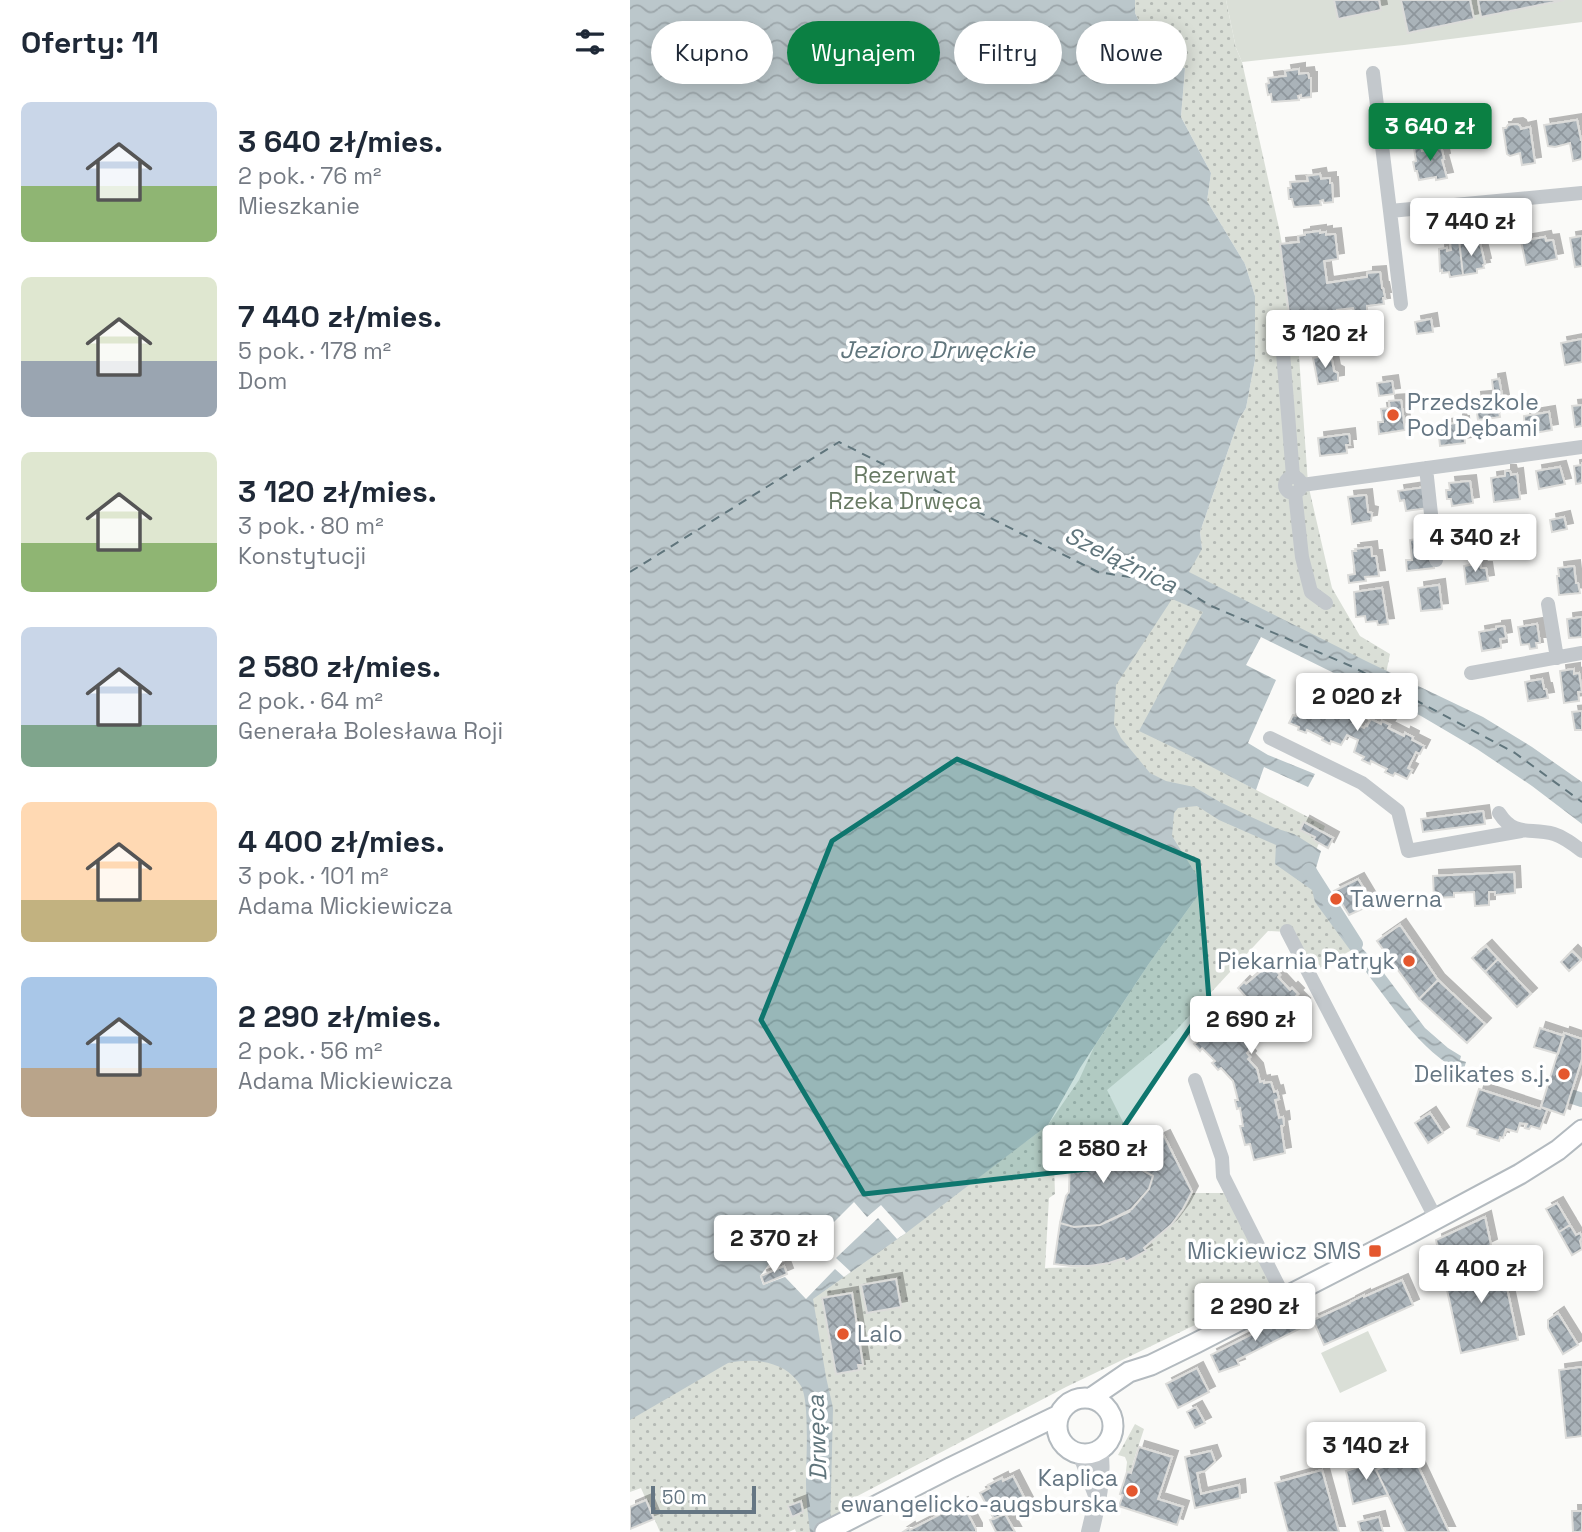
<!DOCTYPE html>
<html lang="pl">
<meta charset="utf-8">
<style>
:root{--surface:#fff;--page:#f6f6f7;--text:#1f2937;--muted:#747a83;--accent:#0b8043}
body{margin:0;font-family:"Space Grotesk",sans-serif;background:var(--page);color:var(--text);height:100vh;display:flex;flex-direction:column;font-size:26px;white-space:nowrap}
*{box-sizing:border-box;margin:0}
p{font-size:23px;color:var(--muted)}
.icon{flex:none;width:38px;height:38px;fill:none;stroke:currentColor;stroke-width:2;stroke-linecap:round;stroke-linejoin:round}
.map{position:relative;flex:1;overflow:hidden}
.side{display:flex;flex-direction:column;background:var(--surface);width:630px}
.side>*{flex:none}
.guide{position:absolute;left:21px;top:21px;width:665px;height:63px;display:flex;gap:14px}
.scale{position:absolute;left:21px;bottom:18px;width:105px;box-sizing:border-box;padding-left:7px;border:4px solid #657683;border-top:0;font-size:19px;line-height:24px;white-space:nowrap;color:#657683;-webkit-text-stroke:5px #fff;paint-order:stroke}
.price{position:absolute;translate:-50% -60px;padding:0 16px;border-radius:7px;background:#fff;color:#222;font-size:23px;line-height:46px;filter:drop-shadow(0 2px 4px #0008)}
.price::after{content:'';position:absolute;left:50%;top:42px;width:21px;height:16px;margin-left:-10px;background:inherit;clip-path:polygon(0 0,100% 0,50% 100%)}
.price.current{background:var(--accent);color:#fff}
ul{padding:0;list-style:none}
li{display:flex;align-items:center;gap:21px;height:175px;padding:0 21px}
li span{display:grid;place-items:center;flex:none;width:196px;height:140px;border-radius:10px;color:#555}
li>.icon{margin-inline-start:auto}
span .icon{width:84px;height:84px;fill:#fffc;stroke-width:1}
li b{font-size:30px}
h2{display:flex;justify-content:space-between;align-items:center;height:84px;padding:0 21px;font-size:30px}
.tag{padding:0 24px;border-radius:32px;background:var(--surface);box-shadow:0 4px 18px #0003;font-size:24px;line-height:63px}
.tag.current{background:var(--accent);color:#fff}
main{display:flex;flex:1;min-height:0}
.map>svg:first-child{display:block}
.green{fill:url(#green-dots);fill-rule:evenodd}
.pitch{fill:#dadfd7}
.water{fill:url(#water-waves)}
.pier{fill:#fafaf8}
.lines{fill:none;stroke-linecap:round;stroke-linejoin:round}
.canal{stroke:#bbc7cb;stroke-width:14}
.ferry{stroke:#60757c;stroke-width:2;stroke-dasharray:9 7;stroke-linecap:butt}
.building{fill:url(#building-cross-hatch);stroke:#dcdcda;stroke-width:2;filter:url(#shadow)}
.secondary-casing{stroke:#b3babf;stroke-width:23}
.minor{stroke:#c3c8cc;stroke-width:14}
.tertiary{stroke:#c3c8cc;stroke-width:18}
.secondary{stroke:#fff;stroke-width:19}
.marked{fill:#0f766e;fill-opacity:0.2;stroke:#0f766e;stroke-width:5;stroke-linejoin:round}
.poi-dot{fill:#e4572e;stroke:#fff;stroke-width:2.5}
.labels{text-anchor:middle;stroke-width:7;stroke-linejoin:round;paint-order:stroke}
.poi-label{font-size:23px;fill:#657683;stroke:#fff;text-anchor:end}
.park-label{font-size:23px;fill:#687a64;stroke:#fff}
.water-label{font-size:24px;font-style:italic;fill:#60757c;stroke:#fff}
</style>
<main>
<section class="side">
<h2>Oferty: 11<svg class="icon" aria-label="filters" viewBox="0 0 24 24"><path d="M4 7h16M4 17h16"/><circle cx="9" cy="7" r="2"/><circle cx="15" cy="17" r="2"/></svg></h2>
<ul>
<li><span style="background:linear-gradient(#c9d6e8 60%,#8fb573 0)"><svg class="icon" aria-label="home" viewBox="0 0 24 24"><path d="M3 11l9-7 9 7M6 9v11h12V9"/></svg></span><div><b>3 640 zł/mies.</b><p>2 pok. · 76 m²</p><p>Mieszkanie</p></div></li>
<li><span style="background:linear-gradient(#dfe7d0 60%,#9aa5b1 0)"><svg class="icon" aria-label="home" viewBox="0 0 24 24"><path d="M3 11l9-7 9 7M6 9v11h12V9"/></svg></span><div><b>7 440 zł/mies.</b><p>5 pok. · 178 m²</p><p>Dom</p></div></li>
<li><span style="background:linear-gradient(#dfe7d0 65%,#8fb573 0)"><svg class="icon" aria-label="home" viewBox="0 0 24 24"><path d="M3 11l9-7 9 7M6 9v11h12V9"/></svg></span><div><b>3 120 zł/mies.</b><p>3 pok. · 80 m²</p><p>Konstytucji</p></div></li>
<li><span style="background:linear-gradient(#c9d6e8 70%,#7fa58c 0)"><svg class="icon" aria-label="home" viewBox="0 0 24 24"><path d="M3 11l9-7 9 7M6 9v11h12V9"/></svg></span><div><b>2 580 zł/mies.</b><p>2 pok. · 64 m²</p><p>Generała Bolesława Roji</p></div></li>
<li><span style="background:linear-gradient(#ffd9b3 70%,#c2b280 0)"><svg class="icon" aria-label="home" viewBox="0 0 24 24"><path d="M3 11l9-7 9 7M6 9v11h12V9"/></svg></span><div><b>4 400 zł/mies.</b><p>3 pok. · 101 m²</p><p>Adama Mickiewicza</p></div></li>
<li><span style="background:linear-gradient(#a9c7e8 65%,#b9a48a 0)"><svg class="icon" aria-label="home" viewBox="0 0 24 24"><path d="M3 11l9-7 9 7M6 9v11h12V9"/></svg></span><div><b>2 290 zł/mies.</b><p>2 pok. · 56 m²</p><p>Adama Mickiewicza</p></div></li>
</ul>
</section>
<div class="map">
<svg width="952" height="1532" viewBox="0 0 952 1532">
<defs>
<pattern id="green-dots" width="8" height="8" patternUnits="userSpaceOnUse" patternTransform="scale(1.75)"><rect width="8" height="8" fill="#dadfd7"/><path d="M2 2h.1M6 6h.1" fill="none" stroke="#b4b9b4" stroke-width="1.8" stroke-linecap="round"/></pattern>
<pattern id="water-waves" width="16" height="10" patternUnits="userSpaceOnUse" patternTransform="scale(1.75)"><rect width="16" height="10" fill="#bbc7cb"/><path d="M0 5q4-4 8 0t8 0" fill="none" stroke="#9ca6aa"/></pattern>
<pattern id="building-cross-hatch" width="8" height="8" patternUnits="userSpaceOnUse" patternTransform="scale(1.75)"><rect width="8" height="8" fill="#aab3b9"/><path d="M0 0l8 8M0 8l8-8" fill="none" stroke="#8e969c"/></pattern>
<filter id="shadow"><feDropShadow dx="6" dy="-6" stdDeviation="0" flood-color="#0004"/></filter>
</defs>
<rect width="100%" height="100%" fill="#fafaf8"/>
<path class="green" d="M0 0 572 549 570 532 609 419 616 408 625 360V296L615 264 577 201 581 173 551 117 555 68 542 66 520 44 505 13V0H596L606 48 612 62 649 228 667 327 678 484 702 588 730 636 760 654 754 683 579 606 537 743 695 826 679 870 727 947 679 974 657 932 638 931 537 1040 477 1090 495 1126 424 1163 425 1194 419 1198 415 1268 453 1267 480 1262 559 1193H602L648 1285 436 1387 216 1502 219 1532H166L165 1529 159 1532H30L11 1488 0 1492ZM574 887 518 965 464 1047 449 1080 418 1125 253 1249Z
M505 1424 514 1429 500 1472 496 1471 497 1462 495 1457 488 1455Z"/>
<path class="pitch" d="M596 0H952V22L774 45 612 62 606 48Z
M738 1331 757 1371 710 1393 691 1353Z"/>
<path class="water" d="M0 0H505V13L520 44 542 66 555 68 551 117 581 173 577 201 615 264 625 296V360L616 408 609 419 570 532 572 549 559 572 736 661 853 717 902 747 952 782V824L902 786 847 749 791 716 631 637 616 665 646 680 618 743 638 755 685 774 678 787 634 767 626 790 555 753 509 731 573 612 542 599 486 685 484 724 491 738 520 773 536 781 564 787 590 802 619 816 645 828 664 834 691 851 686 868 692 882 686 887 710 925 747 964 795 1028 818 1048 831 1056 830 1060 836 1062 834 1069 828 1067 827 1070C790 1048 767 1013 742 980 723 954 704 928 685 902L682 890 645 864 646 845 589 820 567 806 548 808 544 813 542 836 574 887 518 965 450 1068 418 1125 276 1233 183 1299 196 1377 203 1408 200 1532H180C178 1516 176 1499 176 1483 176 1462 180 1402 171 1386 155 1360 124 1358 98 1363L0 1420Z"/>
<path class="pier" d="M224 1202 237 1217 251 1205 276 1233 267 1239 248 1218 206 1258 221 1272 214 1277 205 1269 176 1299 155 1277 133 1285 130 1276 139 1264 174 1252Z"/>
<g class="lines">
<path class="canal" d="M679 870 726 944
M940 1096 952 1100"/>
<path class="ferry" d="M0 572 209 442 468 572 519 580 550 587 579 605 723 667 885 753 952 802"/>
</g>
<path class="building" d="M704 0H749L751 10 708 19Z
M771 0H840L844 19 778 33Z
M848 0H934L851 17Z
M669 69V74L678 73 679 78H681V97L671 98V95L668 96 669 100 642 102 641 94 638 95 636 84 639 83 638 78 656 76 655 71Z
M947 120 951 140H952V159L943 161 940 143 925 147 918 146 914 125Z
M887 124 890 126 891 129 900 127 905 163 892 165 890 153 880 156 877 154 873 128H876L878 125Z
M791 146 792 151 802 150 801 147 811 146 814 159 812 160 817 178 806 180V177L789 180 787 171H785L783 162 786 161 784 148Z
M690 174 691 179 700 178V183H702L703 202 694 203 693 200 690 201 691 205 664 207 662 199H659L658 188H661L660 182 678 181 677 176Z
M690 231V233L696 232V235L705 234 708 259 694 261 697 283 737 277V273L750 272 752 288H753L755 298H753L754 304 737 306V311L724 312 723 308 707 310V313L701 314V316L686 318V316L678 317 677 311 659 314 650 244 669 242 668 236 675 235V233Z
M952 236V266L945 267 940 238Z
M915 237 916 241 923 240 927 259 896 265 891 241Z
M837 239 838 248 843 247 842 244 850 243 855 264 853 265 854 268 847 269V273L833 275 829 240Z
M829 240 833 275 820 277 819 272 812 273V270L810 271 809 249 817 248V251L821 250 820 241Z
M801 319 803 332 787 334 785 322Z
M952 339V362L935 365 931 343Z
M701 355 704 371 708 373V381L688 384 683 358Z
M869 379 874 406H868L870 417 848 420 845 398 864 396 862 380Z
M762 381 764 394 749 396 747 383Z
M771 400 775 430 749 434 748 422H753L751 409 760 408 759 401Z
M952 405V426L945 427 942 406Z
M919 412 922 430 904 433 903 430 895 431 894 416Z
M830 419 831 422H833L835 443 810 446 808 426 827 423V420Z
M719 434 720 445H716L717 453 690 456 688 438Z
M952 462V483L946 484 944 466 952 465Z
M930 467 935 484 909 489 906 471Z
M875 471H880L881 475 887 474 890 499 864 502 861 478 875 476Z
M840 481 843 503 822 506 821 499H817L816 490H820L819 483Z
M796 487 799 508 776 511 774 500 770 501 768 491Z
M736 495 738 512 742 513 741 521 722 524 718 497Z
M934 517 937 529 922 532 920 520Z
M800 537 804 568 777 571 776 560H782L780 540Z
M741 547 742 556H746L749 576 735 577 736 581 719 583 718 575 725 574 722 551H726L725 549Z
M850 563 851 568H856L858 581 836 584 834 566Z
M944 566 946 583H948L950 593 929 595 927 576H929L928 568Z
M809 585 812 609 791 611 788 588Z
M752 588 758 624 748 625 747 621 736 622 735 616 726 617 724 592Z
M952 617V637L939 638 937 619Z
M907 624 910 643H906L907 648 900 649 899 644 891 645 888 627Z
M874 626 876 638 870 639 871 648 852 651 849 632 866 629V627Z
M944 669V674L949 673 952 692H948L949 701 934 703 930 671Z
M912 679 914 689H916L918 698 898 701 895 682Z
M674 689 684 693 685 690 693 694 692 697 708 704 709 701 717 704 716 707 726 711 723 718 725 719 723 723 734 728 736 725 737 726 741 719 751 724 752 721 760 725 758 728 774 736 775 733 783 737 782 740 794 746 790 754 786 752 778 768 782 770 777 779 765 773 763 776 755 772 757 769 741 761 740 764 732 760 734 757 724 752 728 740 717 735 711 745 701 741 700 744 692 740 693 738 677 730 676 733 668 730 669 727 659 723 663 715 666 716 674 698 671 697Z
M952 711V730H945L942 712Z
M853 811 855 824 793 832 791 819Z
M674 822 703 838 698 848 684 840 685 837 670 830Z
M884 872 885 893 865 895V892H859V905L845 906 844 892 824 893V897L804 898 803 876Z
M728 879 743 904 719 915 704 891Z
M770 925 808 980 789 999 747 941Z
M856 946 868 959 855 972 842 958Z
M942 951 951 960 939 971 931 962Z
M868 959 901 994 887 1007 855 972Z
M635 963 642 970 644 968 650 975 648 977 660 990 662 988 668 994 666 996 674 1004 668 1009 670 1011 654 1026 652 1024 647 1029 637 1018 634 1021 632 1018 628 1021 633 1027 623 1036 618 1031 614 1034 617 1037 614 1039 622 1048 617 1053 620 1057 618 1059 627 1069 630 1082 634 1081V1083L641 1082 644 1092 647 1091 649 1099 645 1100 649 1118 653 1117 654 1125 651 1126 655 1153 624 1160 620 1144 615 1145 610 1126H613L610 1108 607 1109 605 1100H608L603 1081 591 1068 588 1070 582 1063 585 1061 572 1048 570 1051 564 1044 567 1042 559 1034 565 1029 568 1031 582 1017 580 1015 586 1009 594 1018 600 1012 601 1005 604 1003H610L616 997 608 988 614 982 616 984 631 971 628 969Z
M808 980 855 1024 837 1043 789 999Z
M910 1028 934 1036 928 1054 904 1047Z
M934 1033 952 1039V1059L934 1115 911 1107Z
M849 1089 910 1109 911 1107 917 1110 910 1129 901 1126 899 1129 895 1128 897 1124 890 1123 887 1132 876 1129 873 1138 870 1137 869 1141 847 1134 848 1130 837 1126Z
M800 1113 813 1133 798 1143 785 1123Z
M534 1136 562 1192 553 1209 541 1225 514 1248 516 1251 496 1262 494 1258 479 1263 460 1266H441L424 1264 430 1223 444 1227 470 1225 502 1209 519 1189 523 1176 503 1165 512 1147Z
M480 1138 507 1156 503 1165 523 1176 519 1189 499 1212 470 1225 444 1227 430 1223 436 1196 439 1192 440 1158Z
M927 1203 940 1225 929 1232 916 1209Z
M855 1217 861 1245 812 1268 806 1240Z
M940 1225 946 1235 950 1233 952 1237 950 1241 952 1249 942 1255 929 1232Z
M858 1258H860V1262L871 1260 888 1340 831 1353 813 1272 842 1266 840 1262Z
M154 1266 157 1274 134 1284 131 1276Z
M266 1279 271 1307 237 1313 231 1285Z
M772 1280 783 1305 694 1345 683 1320 720 1303V1302L734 1295V1297Z
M222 1293 233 1365H228L229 1370 206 1374 192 1298Z
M664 1313 671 1328 607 1360 609 1365 589 1372 581 1355Z
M928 1313 948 1345 933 1354 918 1328V1320Z
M952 1367V1436L936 1438 929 1370Z
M567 1368 579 1392 548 1408 536 1384Z
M566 1407 575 1423 565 1428 557 1412Z
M509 1447 542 1457 528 1499 553 1507 547 1525 489 1506 493 1495 490 1494 497 1472 501 1473Z
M581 1451 585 1462 575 1471 567 1473 571 1494 609 1485 610 1498 565 1508 555 1457Z
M782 1453 819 1532H776L746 1470Z
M754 1459 757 1465 746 1470 758 1495 723 1504 716 1471Z
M692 1470 709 1532H658L645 1483Z
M383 1476 397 1503 364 1519 350 1493 360 1488 358 1485 372 1478 373 1481Z
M16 1500 24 1519 0 1529V1507Z
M171 1501 173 1512 162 1517 158 1506Z
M332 1503 346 1529V1532H273L279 1528 280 1530Z
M942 1511H952V1532H943Z
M375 1514 385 1532H366L360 1520Z
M749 1517 753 1532H731L728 1522Z"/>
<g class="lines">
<defs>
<path id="secondary" d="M461 1398 499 1372 521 1365 566 1343 778 1234 890 1174 928 1150 952 1130
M427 1426a28 28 0 1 1 56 0a28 28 0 1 1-56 0Z
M195 1532 320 1468 429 1415"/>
</defs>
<use href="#secondary" class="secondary-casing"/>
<path class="minor" d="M743 73 760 211 952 193
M760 211 771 304
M652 340 663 476
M796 468 806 560
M655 485a8 8 0 1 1 16 0a8 8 0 1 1-16 0Z
M672 485 952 447
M665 493 672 557 681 592 696 603
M918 604 927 658
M841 673 952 653
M640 738 732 783 768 811 778 851 891 831
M869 813C885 838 900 827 924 834 934 837 943 844 952 851
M657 931 806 1219
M565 1080 592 1158 593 1176 654 1297"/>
<path class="tertiary" d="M451 1453 467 1495
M460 1532C466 1508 474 1474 469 1450"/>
<use href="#secondary" class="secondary"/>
</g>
<path class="marked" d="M327 759 568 861 579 1000 466 1168 234 1194 131 1020 202 841Z"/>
<g class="poi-dot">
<circle cx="763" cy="415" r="7"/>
<circle cx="706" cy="899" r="7"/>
<circle cx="779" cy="961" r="7"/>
<circle cx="934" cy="1074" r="7"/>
<rect x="738" y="1244" width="14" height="14" rx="3.5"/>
<circle cx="213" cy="1334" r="7"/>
<circle cx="502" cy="1491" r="7"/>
</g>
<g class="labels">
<g class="poi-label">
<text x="777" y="410" text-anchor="start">Przedszkole<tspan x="777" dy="26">Pod Dębami</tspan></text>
<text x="720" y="907" text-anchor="start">Tawerna</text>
<text x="765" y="969">Piekarnia Patryk</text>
<text x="920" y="1082">Delikates s.j.</text>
<text x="731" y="1259">Mickiewicz SMS</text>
<text x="227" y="1342" text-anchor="start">Lalo</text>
<text x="488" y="1486">Kaplica<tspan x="488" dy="26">ewangelicko-augsburska</tspan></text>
</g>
<g class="park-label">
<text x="275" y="483">Rezerwat<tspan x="275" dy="26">Rzeka Drwęca</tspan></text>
</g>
<g class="water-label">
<text x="307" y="358">Jezioro Drwęckie</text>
<text transform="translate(491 560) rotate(26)" y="8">Szelążnica</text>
<text transform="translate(187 1438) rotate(-92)" y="8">Drwęca</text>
</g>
</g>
</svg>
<div class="scale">50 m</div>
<b class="price current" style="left:800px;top:163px">3 640 zł</b>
<b class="price" style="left:841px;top:258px">7 440 zł</b>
<b class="price" style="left:695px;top:370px">3 120 zł</b>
<b class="price" style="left:845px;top:574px">4 340 zł</b>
<b class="price" style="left:727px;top:733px">2 020 zł</b>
<b class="price" style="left:621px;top:1056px">2 690 zł</b>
<b class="price" style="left:473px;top:1185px">2 580 zł</b>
<b class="price" style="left:144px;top:1275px">2 370 zł</b>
<b class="price" style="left:851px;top:1305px">4 400 zł</b>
<b class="price" style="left:625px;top:1343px">2 290 zł</b>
<b class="price" style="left:736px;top:1482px">3 140 zł</b>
<div class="guide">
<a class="tag">Kupno</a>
<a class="tag current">Wynajem</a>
<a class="tag">Filtry</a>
<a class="tag">Nowe</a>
</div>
</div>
</main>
